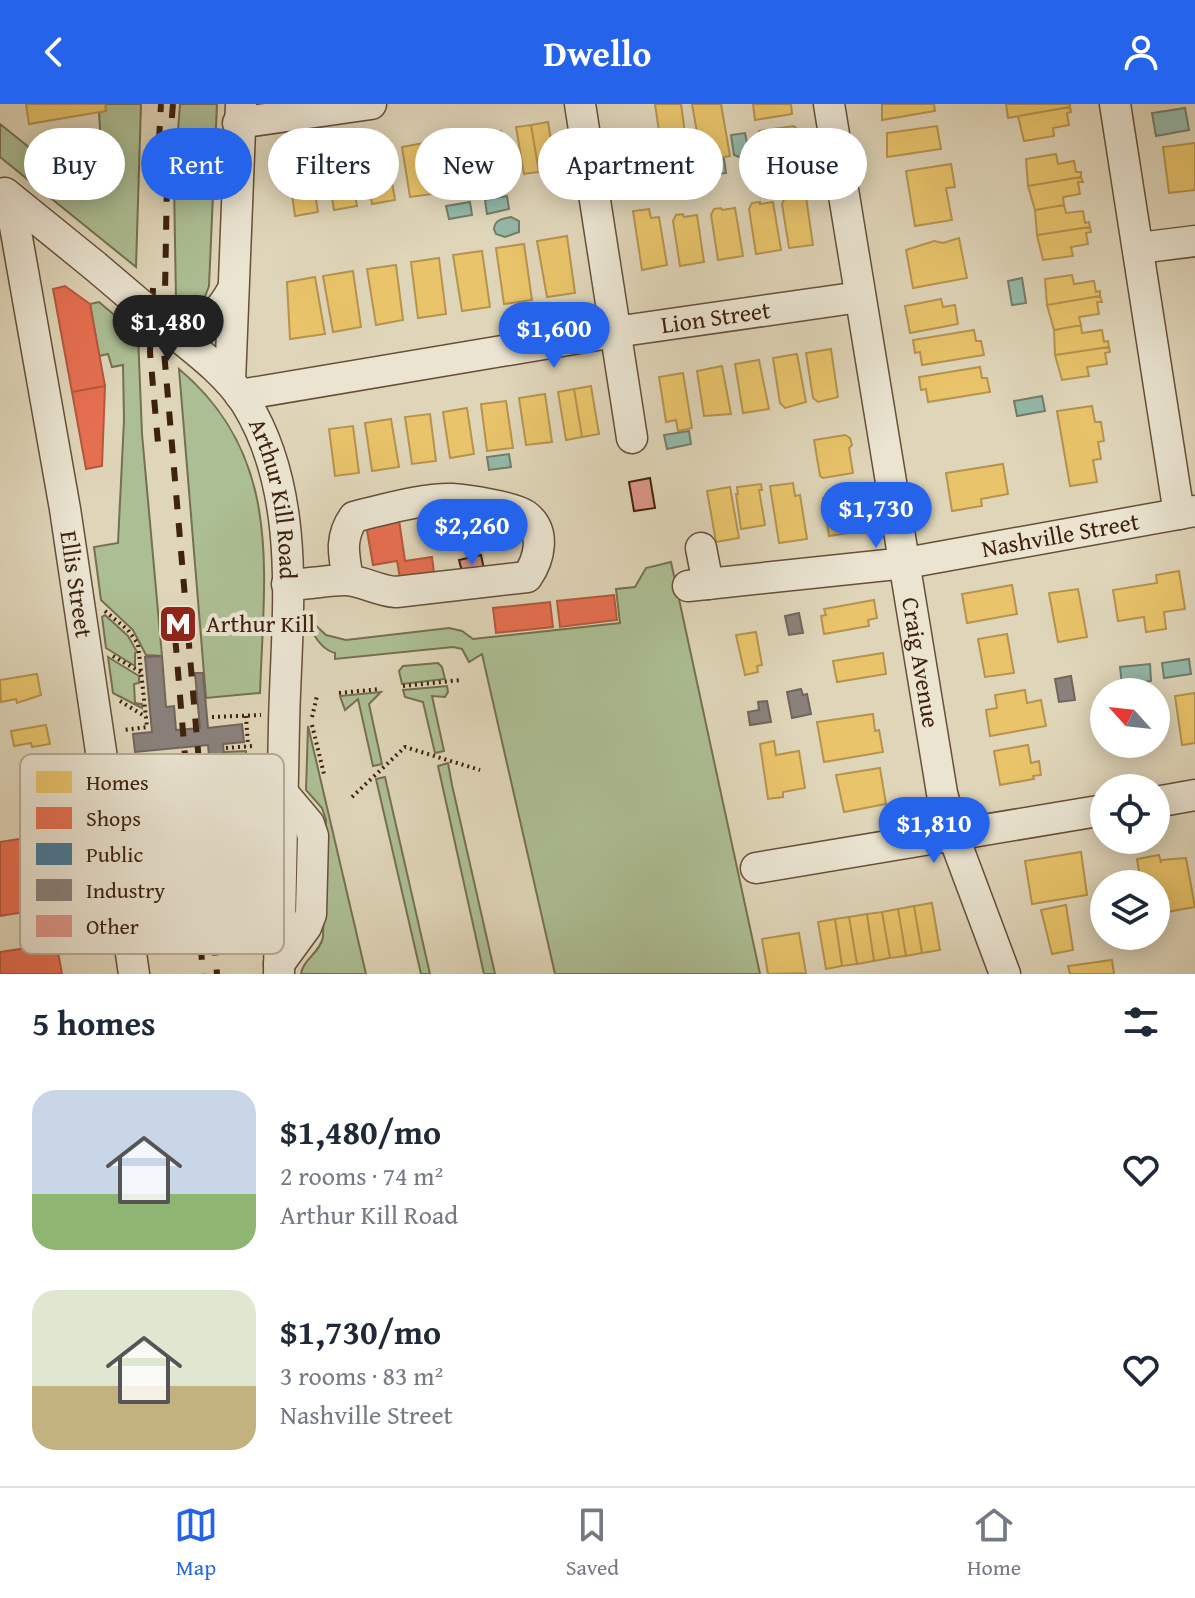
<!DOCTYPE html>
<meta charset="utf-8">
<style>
:root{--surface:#fff;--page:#f2f2f3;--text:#1f2937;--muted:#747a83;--line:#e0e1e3;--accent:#2563eb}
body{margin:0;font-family:"Gentium Book Plus",serif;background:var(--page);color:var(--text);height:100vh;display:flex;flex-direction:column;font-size:30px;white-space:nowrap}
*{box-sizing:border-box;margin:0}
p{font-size:26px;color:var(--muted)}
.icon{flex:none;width:44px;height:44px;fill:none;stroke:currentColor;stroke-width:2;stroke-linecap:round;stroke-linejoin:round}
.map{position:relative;height:870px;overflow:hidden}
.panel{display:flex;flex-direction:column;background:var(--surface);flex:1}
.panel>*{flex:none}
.top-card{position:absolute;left:24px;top:24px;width:1148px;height:72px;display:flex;gap:16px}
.needle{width:52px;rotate:297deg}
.controls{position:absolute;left:1090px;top:574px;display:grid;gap:16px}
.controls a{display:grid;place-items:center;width:80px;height:80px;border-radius:50%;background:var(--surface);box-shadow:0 4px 20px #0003;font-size:40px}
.price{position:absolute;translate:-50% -68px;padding:0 18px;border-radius:28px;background:var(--accent);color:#fff;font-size:26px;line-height:52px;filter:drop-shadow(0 2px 4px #0008)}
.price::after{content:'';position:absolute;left:50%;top:48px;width:24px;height:18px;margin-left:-12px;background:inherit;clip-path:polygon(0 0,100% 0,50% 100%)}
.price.on{background:#222;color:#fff}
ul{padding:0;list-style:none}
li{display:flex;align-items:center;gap:24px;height:200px;padding:0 32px}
li span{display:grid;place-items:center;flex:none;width:224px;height:160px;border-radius:24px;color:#555}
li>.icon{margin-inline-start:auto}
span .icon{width:96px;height:96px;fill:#fffc;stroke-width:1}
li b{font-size:34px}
h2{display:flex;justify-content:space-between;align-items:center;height:96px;padding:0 32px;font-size:34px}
.tag{padding:0 28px;border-radius:36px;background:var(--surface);box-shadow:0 4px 20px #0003;font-size:28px;line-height:72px}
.tag.on{background:var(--accent);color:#fff}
header{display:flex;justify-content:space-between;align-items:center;height:104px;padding:0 32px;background:var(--accent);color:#fff;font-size:36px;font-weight:800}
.tab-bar{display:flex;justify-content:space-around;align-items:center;height:112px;border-top:2px solid var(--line);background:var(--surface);font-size:22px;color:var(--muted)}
.tab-bar a{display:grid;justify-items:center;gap:4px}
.tab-bar .on{color:var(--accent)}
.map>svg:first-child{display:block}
.green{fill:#acbe93;stroke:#767050;stroke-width:2}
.water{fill:#94b9aa;stroke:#727d6b;stroke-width:2}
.homes{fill:#e9c46a;stroke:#b6934e;stroke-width:2}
.shops{fill:#e76f51;stroke:#b5583d;stroke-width:2}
.industry{fill:#8a817c;stroke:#74645b;stroke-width:2}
.building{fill:#dc9787;stroke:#3f220d;stroke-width:2}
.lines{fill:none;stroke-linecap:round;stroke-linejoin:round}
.minor-casing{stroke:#674f38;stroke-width:33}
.path{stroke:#3f220d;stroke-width:4;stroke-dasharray:2 4;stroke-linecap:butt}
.minor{stroke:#eae4d1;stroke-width:30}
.rail{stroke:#3f220d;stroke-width:6;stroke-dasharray:14 14;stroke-linecap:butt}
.minor-bridge-casing{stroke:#674f38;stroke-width:33;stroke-linecap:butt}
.minor-bridge{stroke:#eae4d1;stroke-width:30}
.labels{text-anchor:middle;stroke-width:8;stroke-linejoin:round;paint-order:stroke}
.street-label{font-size:24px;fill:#3f220d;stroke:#eae4d1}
.poi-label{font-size:24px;fill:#3f220d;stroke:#eae4d1;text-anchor:start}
.key{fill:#eae4d1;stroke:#b7aa96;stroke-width:2}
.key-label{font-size:22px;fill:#3f220d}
</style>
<header><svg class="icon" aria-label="back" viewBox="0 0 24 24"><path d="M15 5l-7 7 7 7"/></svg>Dwello<svg class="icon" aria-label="person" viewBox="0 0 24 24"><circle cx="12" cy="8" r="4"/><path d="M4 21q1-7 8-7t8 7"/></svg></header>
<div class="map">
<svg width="1195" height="870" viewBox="0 0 1195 870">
<rect width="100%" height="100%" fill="#dfd5b8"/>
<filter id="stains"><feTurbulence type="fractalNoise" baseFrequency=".0025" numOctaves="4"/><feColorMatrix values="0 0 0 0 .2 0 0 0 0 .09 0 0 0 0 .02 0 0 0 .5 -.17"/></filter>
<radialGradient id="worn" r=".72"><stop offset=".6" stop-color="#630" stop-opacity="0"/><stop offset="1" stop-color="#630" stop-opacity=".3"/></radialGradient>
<path class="green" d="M105 0H141L136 163 0 53V20L71 77 83 82H98L103 76 99 8 106 7Z
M180 0H217L209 182 204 195 196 199 176 197 174 79Z
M99 198 138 231 142 330 162 552 146 551 133 526 101 496 94 443 118 439 124 316 123 261 112 263 108 250 99 252 90 200Z
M179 265C284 353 264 468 260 589L206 594Z
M671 458 760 870H555L482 550 469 558 462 545 453 543 335 555V549C322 546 310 529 310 516L326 531 346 536 449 524 462 527 473 535 620 519 616 485 635 483 646 464Z
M105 511 128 532 137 548 135 549V562L106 544 102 513Z
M108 553 139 572V579L134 580 135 599 142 600V604L113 589Z
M438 559 442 563 445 575 402 580 399 567 403 562Z
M447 582 448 588 445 593 432 592 444 647 435 649 423 598 405 593 403 586Z
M381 588 369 600 382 660 373 662 358 595 345 606 340 592Z
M308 622 366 870H301C303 855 320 849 323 833L326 716 322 704 306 686Z
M246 647 243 772 254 803V826L228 715 224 648Z
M448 659 452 681 495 870H484L438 662Z
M385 673 430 870H421L376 675Z"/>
<path class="water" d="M1185 4 1189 26 1156 32 1152 9Z
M745 29 749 48 742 54 734 51 731 31Z
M724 55 726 69 705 72 703 57Z
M507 92 509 105 487 110 485 96Z
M470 98 472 111 449 115 446 102Z
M511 113 519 117V128L505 133 496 130 494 125C495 115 503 115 511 113Z
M1022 174 1026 199 1012 201 1008 177Z
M1042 292 1045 307 1017 312 1014 297Z
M689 327 691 340 667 345 664 331Z
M509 350 511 363 489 366 487 353Z
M1189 555 1191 570 1164 574 1162 559Z
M1150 560 1151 577 1122 581 1120 563Z"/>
<path class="homes" d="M26 0H105L106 7 29 20Z
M655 0H681L688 51 663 55Z
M692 0H721L730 52 702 57Z
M753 0H791L792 10 755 16Z
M882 0H934L935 7 882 16Z
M1006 0H1070V3L1008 14Z
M1070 3 1071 8 1067 9 1069 21 1053 24 1054 32 1024 37 1018 12Z
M548 18 556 65 539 68 531 21Z
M531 21 539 68 524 70 516 23Z
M794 22 796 24V35L801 34 802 48H797L799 60 765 66 759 27Z
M937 22 941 45 887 53V29Z
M501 27 510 77 487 81 478 30Z
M462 33 471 83 448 87 440 37Z
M424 39 433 90 410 93 402 43Z
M1195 39V86L1169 89 1163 43Z
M386 45 395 96 372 100 363 49Z
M1056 50 1058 60 1074 57 1076 68H1081V73L1028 82 1026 55Z
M348 52 357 102 334 106 325 55Z
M310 57 318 108 295 112 288 61Z
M951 60 955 83 946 84 952 116 915 122 906 67Z
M1081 73 1083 78H1078L1080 90 1063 93 1064 101 1035 106 1028 82Z
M793 92V95L806 93 813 141 789 144 782 100 785 93Z
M760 98V100L773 98 781 146 756 150 749 105 752 99Z
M1064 101 1066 109 1083 107 1085 119 1089 118 1090 123 1037 131 1035 106Z
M721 104 722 106 735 104 743 152 718 156 711 111 714 105Z
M649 105 651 114 659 113 667 161 642 166 633 107Z
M683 110 684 113 697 111 704 158 680 162 673 117 676 111Z
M1090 123 1091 128 1086 129 1088 140 1071 143 1073 152 1043 156 1037 131Z
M567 132 575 189 547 193 537 137Z
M959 134 967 174 913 184 906 146 934 137 943 139Z
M524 140 532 196 504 200 496 144Z
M482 147 490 203 462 207 453 151Z
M439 154 446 210 418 214 411 158Z
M396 161 403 216 376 221 367 165Z
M353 167 361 223 333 228 323 172Z
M1072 171 1074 180 1094 177 1096 188 1100 187V192L1047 201 1045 175Z
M315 173 325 230 290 235 287 178Z
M1100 192 1102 198H1097L1099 210 1079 213 1081 221 1054 226 1047 201Z
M941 195 943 203 955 201 958 220 910 229 905 202Z
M1081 221 1082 229 1102 226 1104 238 1108 237 1109 243 1055 251 1054 226Z
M974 226 976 237H981L984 251 922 261 920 248 915 249 913 236Z
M1109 243 1110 248 1105 249 1107 260 1087 263 1089 272 1062 276 1055 251Z
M831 245 838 293 818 298 813 294 806 249Z
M797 250 806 298 785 304 780 299 773 254Z
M759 256 769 305 743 309 735 260Z
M722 262 731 310 704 312 697 267Z
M980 263 982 274H987L990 288 928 298 926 285 921 286 919 273Z
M683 269 692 324 678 327 676 316 666 318 659 273Z
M591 282 599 330 582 333 574 285Z
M574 285 582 333 566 336 558 288Z
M545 290 552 338 526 341 519 294Z
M506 297 513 344 487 347 481 300Z
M1092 302 1095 318H1101L1104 337 1098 338 1101 355 1093 356 1097 378 1070 382 1057 307Z
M467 304 474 350 450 354 443 308Z
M430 310 436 357 412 360 405 313Z
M391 315 399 363 372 367 365 319Z
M353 322 359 369 335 372 329 325Z
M845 331 850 334 852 341 849 344 853 369 823 374 820 372 814 336Z
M1003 360 1008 390 981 395 982 402 952 407 946 369Z
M793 379 795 392 800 391 807 435 779 439 770 382Z
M761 380 762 386H759L765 421 741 425 736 390H738L737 383Z
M730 383 739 434 716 438 707 387Z
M854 389 859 392 860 399 858 402 861 427 829 432 823 394Z
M1179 467 1185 505 1164 508 1166 525 1146 528 1144 513 1118 517 1113 486 1157 479 1156 471Z
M1012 481 1017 510 967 519 962 490Z
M1078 485 1087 533 1058 538 1049 489Z
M874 496 877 514 868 516 869 522 824 530 821 512 826 511 824 505Z
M756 528 762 561 757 562 758 568 745 571 736 531Z
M1007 530 1014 569 985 573 978 535Z
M883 549 886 570 837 578 833 557Z
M37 570 41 591 17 599 16 595 1 598 0 576Z
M1025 586 1027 599 1041 596 1046 622 990 632 986 606 997 604 995 591Z
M1195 589V639L1182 641 1175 592Z
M1156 604 1160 633H1156Z
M873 610 875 627 879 626 883 648 824 658 817 618Z
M46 621 50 640 32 643 31 639 14 642 11 627Z
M774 637 776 651 799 647 805 684 783 688V693L768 695 760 640Z
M1028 641 1031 659 1039 657 1041 671 1033 672 1034 675 1000 681 994 647Z
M880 664 886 700 844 708 836 671Z
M1081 748 1087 791 1032 800 1025 757Z
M1159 751 1161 759V756L1186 754 1195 803 1156 810V780H1141L1137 755Z
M932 799 940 846 922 849 914 802Z
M1066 801 1073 846 1052 850 1041 806Z
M914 802 922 849 906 852 898 805Z
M898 805 906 852 890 854 882 808Z
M882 808 890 854 874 857 867 810Z
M867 810 874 857 857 860 849 813Z
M849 813 857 860 842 862 835 815Z
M835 815 842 862 826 865 818 818Z
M799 829 806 869 768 870 762 835Z
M1112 856 1114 870H1070L1068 862Z"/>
<path class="shops" d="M65 182 90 200 105 282 72 288 53 185Z
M105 282 102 362 86 365 72 288Z
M399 416 405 457 432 453 434 469 400 474 397 457 373 461 366 421Z
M614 491 617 516 560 523 557 497Z
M550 498 553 523 496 529 493 504Z
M64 728 75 800 0 812V738Z
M73 837 74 845 58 848 62 870H0V848Z"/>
<path class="industry" d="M799 509 803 529 789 531 785 512Z
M162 552 166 603 174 602 176 626 200 624 195 569H203L208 624 242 620 244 638 223 640 230 714 215 716 208 641 135 648 133 630 152 628 145 553Z
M1071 572 1075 596 1059 598 1055 575Z
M801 585 803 591 807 590 811 610 792 614 787 588Z
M767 597 771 618 750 621 748 608 759 606 758 598Z"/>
<path class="building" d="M102 33 103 76 81 77 80 34Z
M650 374 655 404 634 407 629 378Z
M481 451 485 470 464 475 459 456Z"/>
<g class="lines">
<defs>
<g id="minor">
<path d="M580 0 632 334"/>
<path id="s1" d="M829 0 942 689 953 731 1005 870"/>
<path d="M1115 0 1179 410"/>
<path d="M238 19 371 0"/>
<path d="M5 89 95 162"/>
<path id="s2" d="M10 94 65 405 134 870"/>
<path d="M1139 144 1195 137"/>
<path id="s3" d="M168 224C195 246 227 269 246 299 304 393 286 516 284 621 282 704 280 787 279 870"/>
<path d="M168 224C205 219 214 219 233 185"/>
<path d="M230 278 241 0"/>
<path id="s4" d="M240 291 615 228 860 193"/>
<path d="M701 444 708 480"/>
<path d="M287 480C307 481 326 476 345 476 361 476 378 487 396 488L527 473C539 456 547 427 525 411 514 403 467 396 452 395 426 394 390 404 365 410L354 413C339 434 344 452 348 475"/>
<path id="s5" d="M688 482 906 459 1195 407"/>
<path d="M1156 698 1195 691"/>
<path d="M756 764 1104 706"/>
<path d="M279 860 306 823 311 810 313 732 309 720 282 688"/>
</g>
</defs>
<use href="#minor" class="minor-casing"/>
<path class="path" d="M105 507 128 526 138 540 147 623 123 626
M113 552 142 569
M403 582 461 576
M339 589 380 585
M120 597 146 613
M246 612 248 642
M212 613 261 611
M312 613 317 592
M312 621 324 670
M226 644 253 642
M352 693 405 643 480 666"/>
<use href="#minor" class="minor"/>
<path class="rail" d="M173 0 167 74 164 247 217 870
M159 36 161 0
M153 184 150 248 158 339
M173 507 203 870"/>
<defs>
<path id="minor-bridge" d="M95 162 168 224"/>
</defs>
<use href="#minor-bridge" class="minor-bridge-casing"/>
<use href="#minor-bridge" class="minor-bridge"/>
</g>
<defs>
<symbol id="metro-square" viewBox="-11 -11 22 22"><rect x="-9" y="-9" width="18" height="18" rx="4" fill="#8f2418" stroke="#eae4d1"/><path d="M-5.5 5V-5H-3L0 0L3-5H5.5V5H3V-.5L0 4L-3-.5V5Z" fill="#fff"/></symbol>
</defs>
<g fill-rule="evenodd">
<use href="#metro-square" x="156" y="498" width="44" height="44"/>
</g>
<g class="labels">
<g class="street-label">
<text dy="8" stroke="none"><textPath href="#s4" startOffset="482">Lion Street</textPath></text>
<text dy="8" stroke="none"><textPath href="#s3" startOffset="210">Arthur Kill Road</textPath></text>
<text dy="8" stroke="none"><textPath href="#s5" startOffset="376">Nashville Street</textPath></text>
<text dy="8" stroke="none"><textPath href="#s2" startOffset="392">Ellis Street</textPath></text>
<text dy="8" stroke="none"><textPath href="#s1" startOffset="566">Craig Avenue</textPath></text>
</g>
<g class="poi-label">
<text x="206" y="528">Arthur Kill</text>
</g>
</g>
<rect x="20" y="650" width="264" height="200" rx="12" class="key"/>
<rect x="36" y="667" width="36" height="22" fill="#e9c46a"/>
<rect x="36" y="703" width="36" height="22" fill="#e76f51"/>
<rect x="36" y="739" width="36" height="22" fill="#457b9d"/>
<rect x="36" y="775" width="36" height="22" fill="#8a817c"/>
<rect x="36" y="811" width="36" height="22" fill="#dc9787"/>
<g class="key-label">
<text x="86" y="686">Homes</text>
<text x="86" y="722">Shops</text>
<text x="86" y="758">Public</text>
<text x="86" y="794">Industry</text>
<text x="86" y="830">Other</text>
</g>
<rect width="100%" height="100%" filter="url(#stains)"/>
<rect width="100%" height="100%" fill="url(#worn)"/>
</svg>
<div class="controls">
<a><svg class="needle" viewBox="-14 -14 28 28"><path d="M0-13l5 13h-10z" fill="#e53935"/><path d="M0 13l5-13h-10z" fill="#747a83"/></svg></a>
<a><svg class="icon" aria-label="locate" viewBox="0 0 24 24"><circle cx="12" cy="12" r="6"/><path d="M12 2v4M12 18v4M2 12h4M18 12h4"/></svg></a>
<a><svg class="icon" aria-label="layers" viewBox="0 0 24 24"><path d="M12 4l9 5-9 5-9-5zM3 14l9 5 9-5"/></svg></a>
</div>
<b class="price on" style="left:168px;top:259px">$1,480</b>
<b class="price" style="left:554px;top:266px">$1,600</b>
<b class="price" style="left:876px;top:446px">$1,730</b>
<b class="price" style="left:472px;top:463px">$2,260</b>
<b class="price" style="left:934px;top:761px">$1,810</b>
<div class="top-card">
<a class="tag">Buy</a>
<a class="tag on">Rent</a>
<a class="tag">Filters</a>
<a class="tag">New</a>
<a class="tag">Apartment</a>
<a class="tag">House</a>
</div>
</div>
<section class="panel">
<h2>5 homes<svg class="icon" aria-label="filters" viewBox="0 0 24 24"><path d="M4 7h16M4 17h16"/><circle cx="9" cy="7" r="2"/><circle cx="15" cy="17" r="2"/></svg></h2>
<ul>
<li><span style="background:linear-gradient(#c9d6e8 65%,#8fb573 0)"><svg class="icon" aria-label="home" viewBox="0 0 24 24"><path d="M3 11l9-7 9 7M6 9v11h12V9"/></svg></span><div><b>$1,480/mo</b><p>2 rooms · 74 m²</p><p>Arthur Kill Road</p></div><svg class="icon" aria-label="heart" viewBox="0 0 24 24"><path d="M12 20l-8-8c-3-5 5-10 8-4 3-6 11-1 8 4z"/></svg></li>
<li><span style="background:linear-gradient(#dfe7d0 60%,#c2b280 0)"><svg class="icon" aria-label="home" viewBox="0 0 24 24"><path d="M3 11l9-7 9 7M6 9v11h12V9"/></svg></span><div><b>$1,730/mo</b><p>3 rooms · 83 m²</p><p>Nashville Street</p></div><svg class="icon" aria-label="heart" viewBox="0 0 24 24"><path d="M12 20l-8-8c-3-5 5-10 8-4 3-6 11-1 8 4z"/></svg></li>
</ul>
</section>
<nav class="tab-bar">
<a class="on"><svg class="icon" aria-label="map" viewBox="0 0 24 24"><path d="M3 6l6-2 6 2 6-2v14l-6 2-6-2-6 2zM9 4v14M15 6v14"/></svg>Map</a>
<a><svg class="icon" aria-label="saved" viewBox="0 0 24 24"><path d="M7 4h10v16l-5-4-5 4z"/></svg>Saved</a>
<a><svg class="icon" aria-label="home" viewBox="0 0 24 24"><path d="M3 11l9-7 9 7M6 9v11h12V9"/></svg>Home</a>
</nav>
